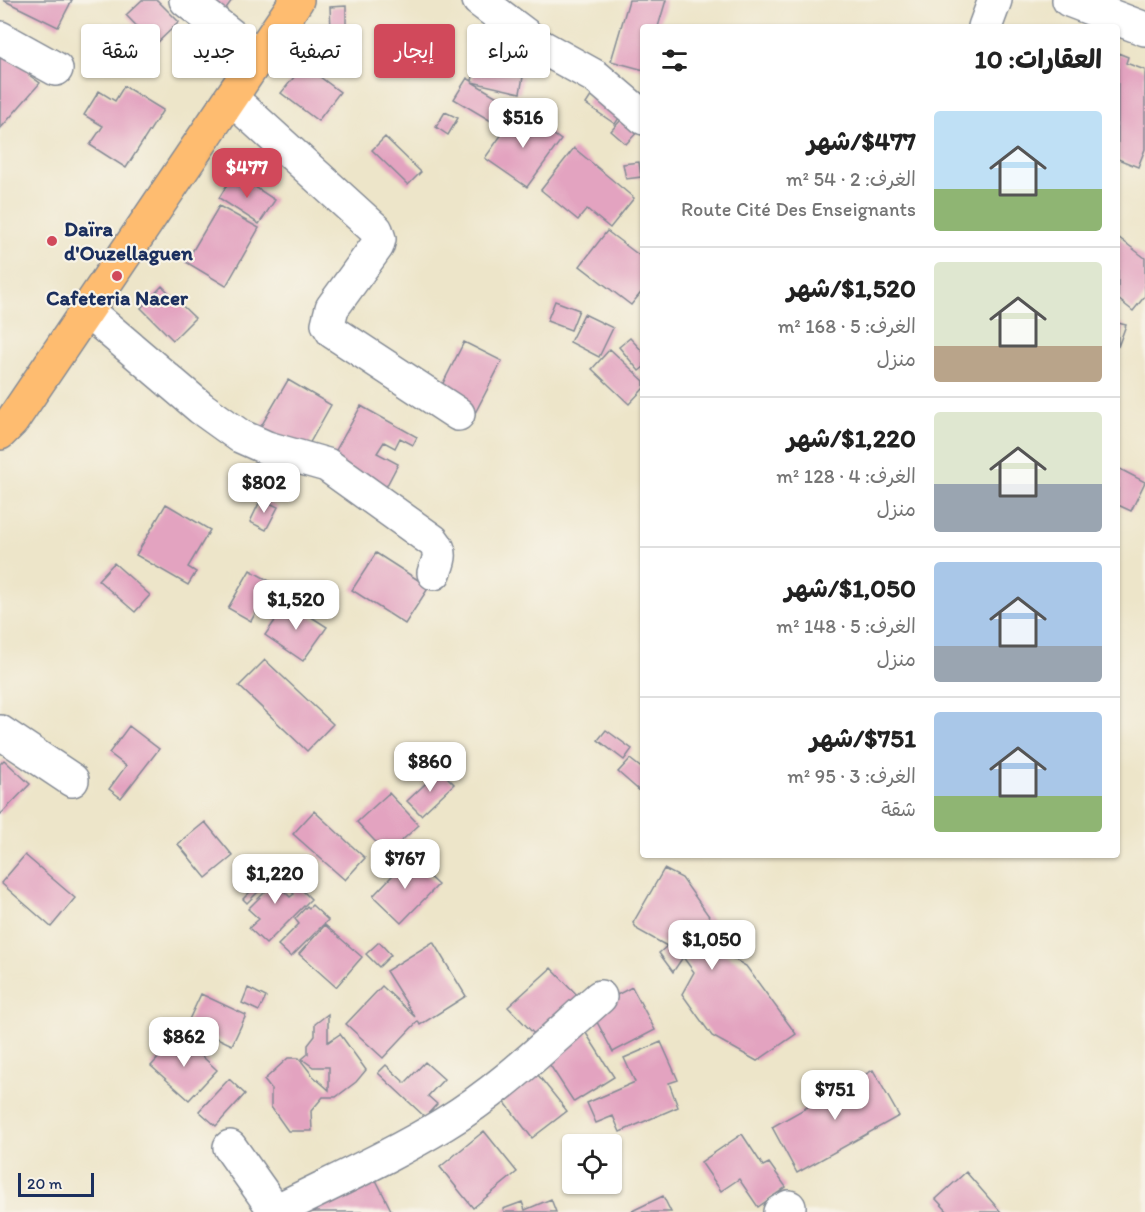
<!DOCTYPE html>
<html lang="ar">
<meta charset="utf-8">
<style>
:root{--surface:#fff;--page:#f6f6f6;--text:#222;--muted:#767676;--line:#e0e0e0;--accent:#d1495b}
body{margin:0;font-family:Itim,"Playpen Sans Arabic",sans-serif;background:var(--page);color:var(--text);direction:rtl;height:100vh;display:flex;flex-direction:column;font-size:22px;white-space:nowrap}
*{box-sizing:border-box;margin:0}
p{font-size:20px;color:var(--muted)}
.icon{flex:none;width:33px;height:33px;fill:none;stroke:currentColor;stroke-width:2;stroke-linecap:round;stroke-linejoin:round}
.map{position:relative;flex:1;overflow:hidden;direction:ltr}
.drawer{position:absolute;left:640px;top:24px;width:480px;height:834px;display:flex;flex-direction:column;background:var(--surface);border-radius:6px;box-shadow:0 2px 4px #0004;direction:rtl}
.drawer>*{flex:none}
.guide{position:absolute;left:18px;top:24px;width:532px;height:54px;direction:rtl;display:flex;gap:12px}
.fabs{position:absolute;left:562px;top:1134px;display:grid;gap:12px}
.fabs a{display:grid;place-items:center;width:60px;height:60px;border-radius:6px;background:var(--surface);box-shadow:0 2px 4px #0004;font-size:30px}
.scale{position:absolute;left:18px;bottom:15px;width:76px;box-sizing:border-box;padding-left:6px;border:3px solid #1b2f5e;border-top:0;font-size:16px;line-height:21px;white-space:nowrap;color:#1b2f5e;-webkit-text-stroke:4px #f7f3e8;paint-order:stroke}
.price{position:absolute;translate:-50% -51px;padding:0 14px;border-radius:12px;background:#fff;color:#222;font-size:20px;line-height:39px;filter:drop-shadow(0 2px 3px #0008)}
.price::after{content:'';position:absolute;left:50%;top:36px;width:18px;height:14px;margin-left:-9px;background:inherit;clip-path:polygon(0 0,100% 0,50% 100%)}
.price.active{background:var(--accent);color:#fff}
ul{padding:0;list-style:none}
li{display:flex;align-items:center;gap:18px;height:150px;padding:0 18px}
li+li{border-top:2px solid var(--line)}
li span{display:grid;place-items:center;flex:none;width:168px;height:120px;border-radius:6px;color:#555}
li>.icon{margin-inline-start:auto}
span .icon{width:72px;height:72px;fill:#fffc;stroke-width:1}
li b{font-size:26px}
h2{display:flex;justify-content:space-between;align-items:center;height:72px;padding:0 18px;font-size:26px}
.pill{padding:0 21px;border-radius:6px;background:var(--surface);box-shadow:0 2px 4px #0004;font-size:21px;line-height:54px}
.pill.active{background:var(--accent);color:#fff}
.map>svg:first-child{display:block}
.building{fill:#e3a3c0}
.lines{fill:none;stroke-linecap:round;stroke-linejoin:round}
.minor-casing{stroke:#848a94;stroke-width:36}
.major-casing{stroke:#848a94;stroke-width:36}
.minor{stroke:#fff;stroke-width:33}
.major{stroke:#febc70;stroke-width:33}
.poi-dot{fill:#d1495b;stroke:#f7f3e8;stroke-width:2}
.labels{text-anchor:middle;stroke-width:4.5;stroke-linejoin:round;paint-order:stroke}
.poi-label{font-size:21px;font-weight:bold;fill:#1b2f5e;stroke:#f7f3e8;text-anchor:start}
</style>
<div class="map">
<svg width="1145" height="1212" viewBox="0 0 1145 1212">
<rect width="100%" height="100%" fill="#f7f3e8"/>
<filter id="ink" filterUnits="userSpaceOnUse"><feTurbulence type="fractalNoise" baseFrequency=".0167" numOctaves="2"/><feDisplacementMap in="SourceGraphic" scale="12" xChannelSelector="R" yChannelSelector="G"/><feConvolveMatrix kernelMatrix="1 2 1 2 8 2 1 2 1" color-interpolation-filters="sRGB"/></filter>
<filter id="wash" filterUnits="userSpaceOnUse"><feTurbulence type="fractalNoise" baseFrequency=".008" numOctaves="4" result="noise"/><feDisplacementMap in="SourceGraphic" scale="24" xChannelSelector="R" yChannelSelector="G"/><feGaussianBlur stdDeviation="1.35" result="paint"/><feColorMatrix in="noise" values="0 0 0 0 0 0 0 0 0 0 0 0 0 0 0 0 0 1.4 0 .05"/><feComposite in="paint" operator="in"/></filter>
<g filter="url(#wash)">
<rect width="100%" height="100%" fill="#ede5c9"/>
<g id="blocks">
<path class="building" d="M3 0H72L58 27Z
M142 0H157L179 22 155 45 126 15Z
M204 0H232L222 14Z
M629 0H666L658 27H644V70L611 61Z
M346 6V29H331L330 7Z
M0 52 31 71 29 75 40 83 0 129Z
M479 52 503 58 500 72 523 77 520 93 472 82 509 104 496 124 454 99 467 78 472 81Z
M1118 53 1128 57 1126 63 1145 70V149L1138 167 1118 159Z
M304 65 340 92 318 121 281 93Z
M124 86 163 110 126 168 90 145 103 126 84 115 99 91 115 101Z
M597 87 627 106 615 124 586 104Z
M519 110 561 140 527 187 485 158Z
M630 110 644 125 626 144 611 131Z
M445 112 458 118 448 135 436 127Z
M385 137 421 172 408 185 372 150Z
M574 148 634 198 610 228 587 209 578 220 541 190Z
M639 162 641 177 626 179 623 164Z
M234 173 275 200 259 224 219 198Z
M219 206 259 228 226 286 186 262Z
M607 231 644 259V289L631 305 580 266Z
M1118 237 1145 258V296L1133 311 1118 299Z
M162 286 195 318 173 340 141 308Z
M555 301 579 310 571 330 547 321Z
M584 314 613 328 599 357 570 342Z
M1118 323 1126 325 1118 347Z
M630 338 644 353V367L639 371 619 347Z
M464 342 502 361 474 415 437 395Z
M610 349 644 381V388L629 404 592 369Z
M288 380 331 405 304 453 260 428Z
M361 406 417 437 413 445 400 438 395 448 384 442 377 453 398 464 385 489 331 459Z
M1118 468 1145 482 1131 511 1118 505Z
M261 499 278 507 266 530 250 522Z
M166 504 210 530 188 567 196 572 188 585 136 555Z
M376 553 429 587 405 624 352 590Z
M114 563 150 595 135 612 98 580Z
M250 570 273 583 251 621 228 608Z
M288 602 327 627 303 661 265 635Z
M265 660 333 724 307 751 239 686Z
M129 726 159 749 121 798 109 789 126 766 109 753Z
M606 730 632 749 624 760 598 740Z
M630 759 644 770 642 793 618 772Z
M4 760 30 784 0 815V764Z
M440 770 454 784 421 815 407 801Z
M389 793 419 825 387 854 357 822Z
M314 811 365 858 345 880 293 834Z
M205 822 233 856 206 878 178 844Z
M25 855 75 898 51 927 1 883Z
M409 858 438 885 401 923 373 896Z
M277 865 311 899 266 944 249 928 259 919 248 909 275 882 290 897 294 894 275 875 247 903 243 899Z
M664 869 682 878 723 936 716 949 746 966 796 1034 757 1061 712 1036 682 994 694 972 683 957 673 972 659 953 667 946 638 930 633 923Z
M312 905 328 920 291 957 278 945 299 924 295 919 307 906 309 908Z
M325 925 362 957 336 987 299 954Z
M379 942 391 955 379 967 366 954Z
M433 942 466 996 420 1025 418 1021 383 1058 346 1024 382 986 415 1017 386 971Z
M551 968 582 1000 540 1040 508 1007Z
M632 987 655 1030 613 1052 590 1009Z
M248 988 266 997 259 1011 242 1003Z
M201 994 246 1015 232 1045 187 1024Z
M328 1014V1042L340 1034 366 1070 356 1082 336 1097H323L311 1111 312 1131H288L271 1107V1089L264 1080 288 1058H299L313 1076 329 1090V1067H313L302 1059 308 1054V1045L315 1036V1024Z
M584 1030 614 1077 574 1102 544 1056Z
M179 1035 217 1070 189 1100 151 1066Z
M661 1042 678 1080 669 1083 678 1107 620 1132 613 1116 596 1123 587 1103 635 1082 624 1058Z
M425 1062 444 1079 428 1096 437 1104 425 1117 378 1073 386 1065 405 1083Z
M534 1070 567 1111 532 1138 500 1096Z
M873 1070 899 1116 797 1173 772 1127Z
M229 1079 245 1094 216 1126 199 1111Z
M484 1131 517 1172 473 1208 440 1167Z
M742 1134 763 1166 769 1163 786 1187 758 1207 739 1179 721 1191 701 1162Z
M966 1172 1001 1212H948L936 1199Z
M373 1174 392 1212H305Z
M663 1196 671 1212H630Z
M551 1199 556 1212H504L503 1209 522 1202 525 1210Z"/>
</g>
</g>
<g filter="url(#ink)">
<use href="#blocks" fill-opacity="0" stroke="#848a94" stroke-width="1.5"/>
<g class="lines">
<defs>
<path id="minor" d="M186 0 260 58
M479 0 540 46 596 77 644 118
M1069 0 1145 29
M985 27 995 0
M0 38 56 69
M232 99 376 230 379 239 377 246 332 308 328 324 333 332 458 414
M87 311 201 408 240 436 267 448 327 465 433 541C443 553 439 560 434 573
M0 732 72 780
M230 1147 276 1212
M274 1212C331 1183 390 1157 444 1124 502 1089 550 1041 600 997
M780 1212 789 1207"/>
<path id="major" d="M0 433 12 421 297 0"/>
</defs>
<use href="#minor" class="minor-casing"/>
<use href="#major" class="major-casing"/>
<use href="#minor" class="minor"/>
<use href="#major" class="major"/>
</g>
</g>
<g class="poi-dot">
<circle cx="52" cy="241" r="6"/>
<circle cx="117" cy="276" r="6"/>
</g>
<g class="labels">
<g class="poi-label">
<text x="64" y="236">Daïra<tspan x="64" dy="24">d'Ouzellaguen</tspan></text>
<text x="117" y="305" text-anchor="middle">Cafeteria Nacer</text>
</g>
</g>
</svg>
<div class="fabs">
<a><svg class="icon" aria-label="locate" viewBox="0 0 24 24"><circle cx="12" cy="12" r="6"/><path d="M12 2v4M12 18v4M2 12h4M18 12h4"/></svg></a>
</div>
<div class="scale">20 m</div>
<b class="price" style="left:523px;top:149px">$516</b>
<b class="price active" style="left:247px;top:199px">$477</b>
<b class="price" style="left:264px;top:514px">$802</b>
<b class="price" style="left:296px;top:631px">$1,520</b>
<b class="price" style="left:430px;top:793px">$860</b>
<b class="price" style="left:405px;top:890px">$767</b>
<b class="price" style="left:275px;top:905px">$1,220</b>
<b class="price" style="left:712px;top:971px">$1,050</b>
<b class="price" style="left:184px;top:1068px">$862</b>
<b class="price" style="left:835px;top:1121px">$751</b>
<div class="guide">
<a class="pill">شراء</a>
<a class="pill active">إيجار</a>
<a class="pill">تصفية</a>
<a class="pill">جديد</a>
<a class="pill">شقة</a>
</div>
<section class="drawer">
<h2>العقارات: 10<svg class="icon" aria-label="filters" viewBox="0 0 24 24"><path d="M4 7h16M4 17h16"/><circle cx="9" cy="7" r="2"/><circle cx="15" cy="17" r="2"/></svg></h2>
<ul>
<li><span style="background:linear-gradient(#bfe0f5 65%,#8fb573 0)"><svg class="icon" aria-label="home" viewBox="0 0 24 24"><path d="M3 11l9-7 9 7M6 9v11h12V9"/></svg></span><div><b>$477/شهر</b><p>الغرف: 2 · 54 m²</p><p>Route Cité Des Enseignants</p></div></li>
<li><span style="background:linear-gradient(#dfe7d0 70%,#b9a48a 0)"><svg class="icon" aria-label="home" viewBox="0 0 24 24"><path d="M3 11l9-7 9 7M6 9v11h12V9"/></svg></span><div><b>$1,520/شهر</b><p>الغرف: 5 · 168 m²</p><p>منزل</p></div></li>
<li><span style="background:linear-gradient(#dfe7d0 60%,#9aa5b1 0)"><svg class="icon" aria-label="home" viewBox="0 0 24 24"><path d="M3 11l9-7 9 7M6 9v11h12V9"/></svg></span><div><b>$1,220/شهر</b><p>الغرف: 4 · 128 m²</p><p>منزل</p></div></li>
<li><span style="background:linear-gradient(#a9c7e8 70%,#9aa5b1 0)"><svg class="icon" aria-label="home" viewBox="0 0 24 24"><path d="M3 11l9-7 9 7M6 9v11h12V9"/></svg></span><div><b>$1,050/شهر</b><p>الغرف: 5 · 148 m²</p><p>منزل</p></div></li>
<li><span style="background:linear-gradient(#a9c7e8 70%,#8fb573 0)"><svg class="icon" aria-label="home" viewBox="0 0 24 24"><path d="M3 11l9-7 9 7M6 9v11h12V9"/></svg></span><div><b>$751/شهر</b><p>الغرف: 3 · 95 m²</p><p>شقة</p></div></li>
</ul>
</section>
</div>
